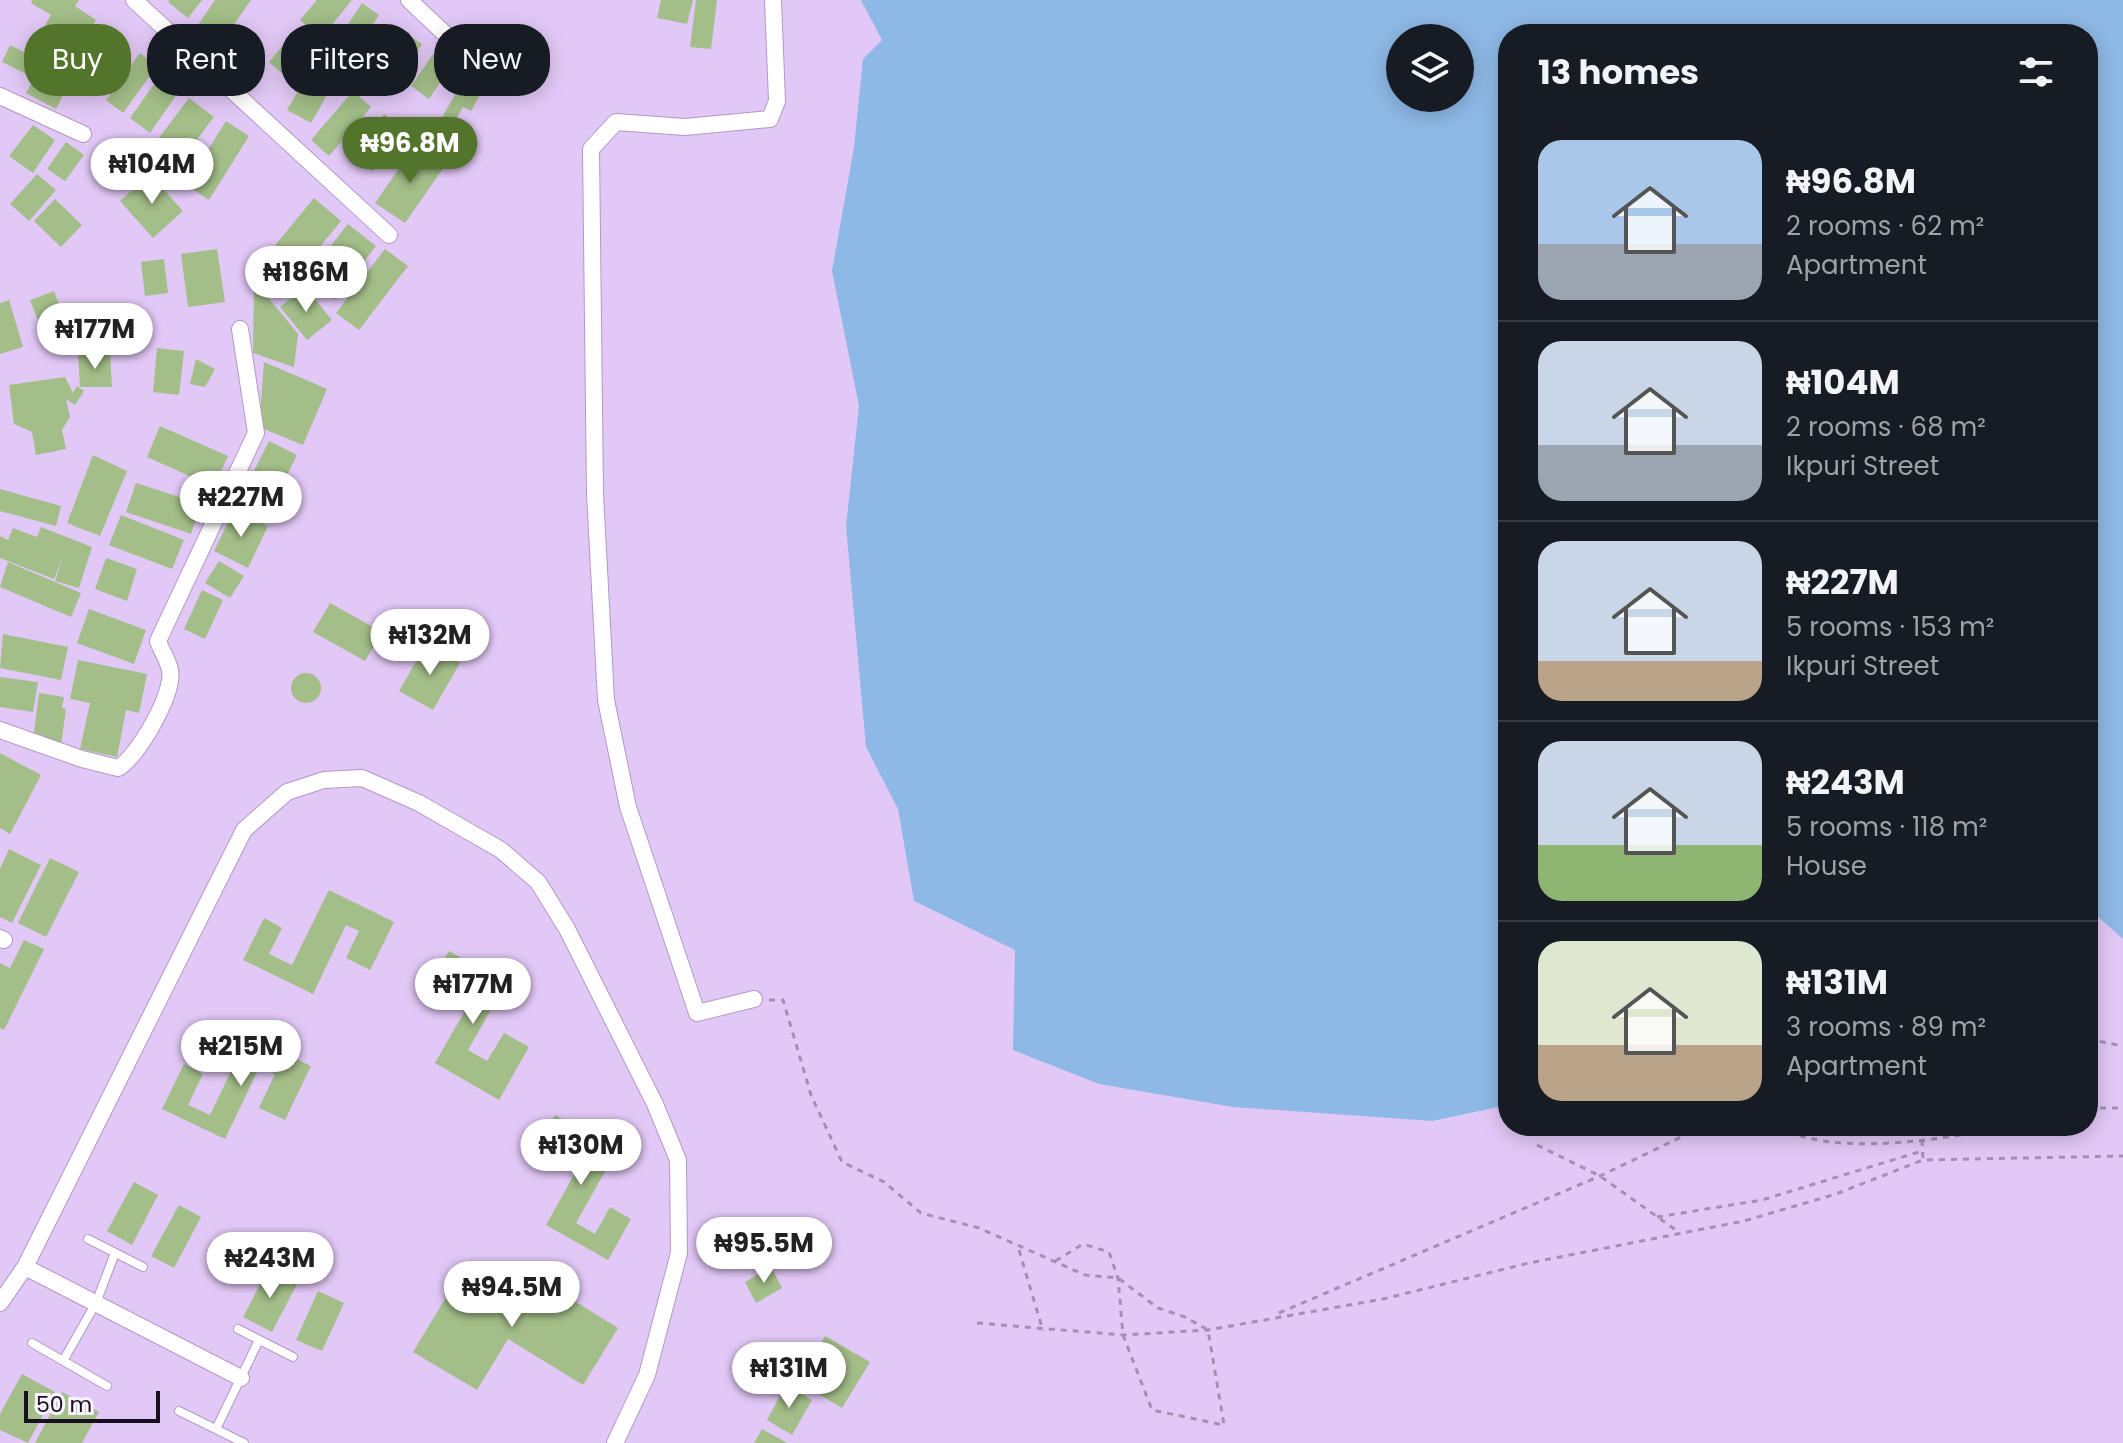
<!DOCTYPE html>
<meta charset="utf-8">
<style>
:root{--surface:#171b24;--page:#242831;--text:#f1f3f6;--muted:#9ea1a6;--line:#363941;--accent:#53742b}
body{margin:0;font-family:Poppins,sans-serif;background:var(--page);color:var(--text);height:100vh;display:flex;flex-direction:column;font-size:30px;white-space:nowrap}
*{box-sizing:border-box;margin:0}
p{font-size:26px;color:var(--muted)}
.icon{flex:none;width:44px;height:44px;fill:none;stroke:currentColor;stroke-width:2;stroke-linecap:round;stroke-linejoin:round}
.map{position:relative;flex:1;overflow:hidden}
.side{position:absolute;left:1498px;top:24px;width:600px;height:1112px;display:flex;flex-direction:column;background:var(--surface);border-radius:32px;box-shadow:0 4px 20px #0003}
.side>*{flex:none}
.hud{position:absolute;left:24px;top:24px;width:760px;height:72px;display:flex;gap:16px}
.controls{position:absolute;left:1386px;top:24px;display:grid;gap:16px}
.controls a{display:grid;place-items:center;width:88px;height:88px;border-radius:50%;background:var(--surface);box-shadow:0 4px 20px #0003;font-size:40px}
.scale{position:absolute;left:24px;bottom:20px;width:136px;box-sizing:border-box;padding-left:8px;border:4px solid #180f1f;border-top:0;font-size:22px;line-height:28px;white-space:nowrap;color:#180f1f;-webkit-text-stroke:6px #f7f2fc;paint-order:stroke}
.price{position:absolute;translate:-50% -68px;padding:0 18px;border-radius:28px;background:#fff;color:#222;font-size:26px;line-height:52px;filter:drop-shadow(0 2px 4px #0008)}
.price::after{content:'';position:absolute;left:50%;top:48px;width:24px;height:18px;margin-left:-12px;background:inherit;clip-path:polygon(0 0,100% 0,50% 100%)}
.price.selected{background:var(--accent);color:#fff}
ul{padding:0;list-style:none}
li{display:flex;align-items:center;gap:24px;height:200px;padding:0 40px}
li+li{border-top:2px solid var(--line)}
li span{display:grid;place-items:center;flex:none;width:224px;height:160px;border-radius:24px;color:#555}
li>.icon{margin-inline-start:auto}
span .icon{width:96px;height:96px;fill:#fffc;stroke-width:1}
li b{font-size:34px}
h2{display:flex;justify-content:space-between;align-items:center;height:96px;padding:0 40px;font-size:34px}
.tag{padding:0 28px;border-radius:32px;background:var(--surface);box-shadow:0 4px 20px #0003;font-size:28px;line-height:72px}
.tag.selected{background:var(--accent);color:#fff}
.map>svg:first-child{display:block}
.water{fill:#8eb9e6;fill-rule:evenodd}
.building{fill:#a3be88}
.lines{fill:none;stroke-linecap:round;stroke-linejoin:round}
.lane-casing{stroke:#b299c5;stroke-width:10}
.street-casing{stroke:#b299c5;stroke-width:18}
.path{stroke:#a48fb4;stroke-width:3;stroke-dasharray:6 6;stroke-linecap:butt}
.lane{stroke:#fff;stroke-width:8}
.street{stroke:#fff;stroke-width:16}
</style>
<div class="map">
<svg width="2123" height="1443" viewBox="0 0 2123 1443">
<rect width="100%" height="100%" fill="#e2c8f6"/>
<path class="water" d="M861 0H2123V939L2088 908V34H1508V1105L1432 1121 1233 1107 1099 1084 1013 1050 1015 950 914 901 898 809 866 747 846 526 859 406 832 271 854 147 863 59 882 40ZM1400 38H1460V98H1400Z"/>
<path class="building" d="M32 0H79L75 6 96 20 84 39 61 26 55 37 43 29 51 15 31 3Z
M170 0H202L188 18 168 2Z
M215 0H251L217 49 193 32Z
M317 0H352L321 38 300 20Z
M661 0H693L687 24 657 18Z
M696 0H717L711 49 690 47Z
M362 3 379 15 346 64 329 53Z
M396 27 422 44 391 95 364 78Z
M288 39 309 57 289 80 269 62Z
M10 45 73 76 56 109 26 93 34 78 2 62Z
M140 53 157 66 123 113 106 100Z
M433 54 451 66 429 99 411 86Z
M312 67 335 81 311 123 287 110Z
M164 70 184 84 150 133 130 118Z
M466 75 485 86 471 111 463 107 453 124 440 121Z
M353 91 371 107 329 156 311 140Z
M189 98 214 117 174 170 149 151Z
M384 114 403 127 373 171 354 158Z
M226 121 249 136 209 200 186 185Z
M33 125 55 140 33 173 9 156Z
M66 142 84 155 65 181 47 169Z
M414 147 444 167 405 223 375 203Z
M37 174 56 190 29 221 10 204Z
M150 174 183 211 153 238 120 201Z
M314 198 341 221 281 294 254 271Z
M55 199 82 225 61 247 34 221Z
M348 224 376 246 334 300 305 278Z
M217 249 225 302 188 307 181 254Z
M385 249 408 266 359 330 336 313Z
M164 259 168 293 145 296 141 262Z
M254 280 298 334 294 367 253 353Z
M305 287 332 320 307 340 280 307Z
M54 291 72 338 49 348 30 300Z
M9 300 23 347 0 354V303Z
M157 348 184 351 179 395 153 392Z
M78 354 110 355 112 387H80Z
M196 359 215 369 205 387 190 384Z
M264 362 327 389 303 445 259 427Z
M65 377 73 393 77 386 84 391 75 405 66 399 70 417 62 430 66 449 36 455 32 432 14 424 9 385Z
M160 426 228 456 214 487 147 457Z
M269 441 297 455 265 519 237 505Z
M93 455 127 471 100 536 67 523Z
M136 483 201 504 191 534 126 512Z
M0 489 61 506 56 526 0 511Z
M234 510 268 526 248 568 214 551Z
M121 515 184 540 172 569 109 545Z
M41 527 92 547 79 588 55 581 63 557 54 579 0 558V536L8 540 13 528 37 537Z
M106 558 137 569 127 601 95 589Z
M219 561 244 576 230 598 205 583Z
M8 562 81 593 71 617 0 587Z
M202 590 223 600 205 639 184 629Z
M330 603 382 632 365 661 313 632Z
M89 609 146 630 134 664 77 643Z
M3 634 68 647 61 680 0 668Z
M426 644 460 663 433 710 399 691Z
M78 660 147 674 139 713 126 710 117 757 80 749 90 703 70 699Z
M291 688a15 15 0 1 1 30 0a15 15 0 1 1-30 0Z
M0 677 38 682 33 712 0 707Z
M39 693 64 697 62 708 66 709 61 745 33 741Z
M0 753 41 775 10 834 0 828Z
M9 849 41 865 12 923 0 917V869Z
M50 858 79 872 46 937 18 923Z
M329 890 394 922 370 970 346 958 359 931 346 925 313 994 243 960 264 918 282 928 269 954 292 965Z
M24 940 44 949 4 1030 0 1028V963L10 968Z
M449 951 506 983 468 1050 487 1061 504 1033 529 1047 499 1100 435 1063 466 1009 449 1000 443 1010 422 998Z
M248 1036 311 1066 285 1120 259 1108 275 1074 260 1066 225 1139 162 1109 184 1064 203 1074 188 1105 210 1115Z
M555 1115 617 1150 576 1223 595 1234 610 1207 631 1219 608 1260 546 1225 585 1155 564 1143 548 1171 530 1161Z
M134 1182 158 1195 132 1245 107 1231Z
M179 1205 201 1217 174 1268 151 1256Z
M465 1266 512 1294 526 1271 618 1328 583 1385 508 1339 477 1390 413 1352Z
M269 1267 298 1282 272 1332 243 1317Z
M771 1267 782 1288 756 1303 745 1282Z
M318 1291 344 1303 322 1351 296 1340Z
M825 1336 870 1362 842 1408 798 1382Z
M22 1374 55 1392 28 1443 0 1430V1414Z
M786 1385 812 1400 792 1435 767 1420Z
M62 1392 99 1412 82 1443H35Z
M762 1429 787 1443H754Z"/>
<g class="lines">
<defs>
<path id="lane" d="M88 1239 143 1267
M238 1329 293 1357
M32 1343 107 1386
M63 1361 96 1303 115 1253
M179 1411 244 1443
M216 1429 259 1340"/>
<path id="street" d="M134 0 389 235
M409 0 476 63
M0 96 83 134
M0 730 82 759 118 768C137 758 175 693 170 670 168 660 161 650 158 641L256 433 240 329
M0 938 4 940
M754 999 697 1013 628 807 606 700 595 494 591 149 616 122 685 127 770 119 777 101 773 0
M25 1267 241 1378
M0 1303 25 1267 244 830 287 792 324 780 362 778 419 803 501 850 538 882 567 929 655 1104 678 1160 679 1253 647 1375 615 1443"/>
</defs>
<use href="#lane" class="lane-casing"/>
<use href="#street" class="street-casing"/>
<path class="path" d="M769 1000H783L811 1095 842 1162 884 1182 921 1213 979 1228 1085 1275 1118 1278 1158 1308 1185 1317 1208 1330 1224 1425 1152 1410 1123 1335 1118 1278 1109 1252 1083 1244 1052 1263
M2088 1039 2123 1046
M2088 1108H2123
M1778 1126C1825 1157 1946 1141 1999 1126
M1922 1140 1923 1160
M1537 1145 1600 1176 1680 1233
M1657 1217 1762 1200 1922 1151
M1019 1250 1043 1331
M1279 1313 1600 1176 1704 1126
M977 1323 1123 1335 1208 1330 1383 1299 1529 1263 1744 1221 1836 1194 1923 1160 2123 1156"/>
<use href="#lane" class="lane"/>
<use href="#street" class="street"/>
</g>
</svg>
<div class="controls">
<a><svg class="icon" aria-label="layers" viewBox="0 0 24 24"><path d="M12 4l9 5-9 5-9-5zM3 14l9 5 9-5"/></svg></a>
</div>
<div class="scale">50 m</div>
<b class="price selected" style="left:410px;top:185px">₦96.8M</b>
<b class="price" style="left:152px;top:206px">₦104M</b>
<b class="price" style="left:306px;top:314px">₦186M</b>
<b class="price" style="left:95px;top:371px">₦177M</b>
<b class="price" style="left:241px;top:539px">₦227M</b>
<b class="price" style="left:430px;top:677px">₦132M</b>
<b class="price" style="left:473px;top:1026px">₦177M</b>
<b class="price" style="left:241px;top:1088px">₦215M</b>
<b class="price" style="left:581px;top:1187px">₦130M</b>
<b class="price" style="left:764px;top:1285px">₦95.5M</b>
<b class="price" style="left:270px;top:1300px">₦243M</b>
<b class="price" style="left:512px;top:1329px">₦94.5M</b>
<b class="price" style="left:789px;top:1410px">₦131M</b>
<div class="hud">
<a class="tag selected">Buy</a>
<a class="tag">Rent</a>
<a class="tag">Filters</a>
<a class="tag">New</a>
</div>
<section class="side">
<h2>13 homes<svg class="icon" aria-label="filters" viewBox="0 0 24 24"><path d="M4 7h16M4 17h16"/><circle cx="9" cy="7" r="2"/><circle cx="15" cy="17" r="2"/></svg></h2>
<ul>
<li><span style="background:linear-gradient(#a9c7e8 65%,#9aa5b1 0)"><svg class="icon" aria-label="home" viewBox="0 0 24 24"><path d="M3 11l9-7 9 7M6 9v11h12V9"/></svg></span><div><b>₦96.8M</b><p>2 rooms · 62 m²</p><p>Apartment</p></div></li>
<li><span style="background:linear-gradient(#c9d6e8 65%,#9aa5b1 0)"><svg class="icon" aria-label="home" viewBox="0 0 24 24"><path d="M3 11l9-7 9 7M6 9v11h12V9"/></svg></span><div><b>₦104M</b><p>2 rooms · 68 m²</p><p>Ikpuri Street</p></div></li>
<li><span style="background:linear-gradient(#c9d6e8 75%,#b9a48a 0)"><svg class="icon" aria-label="home" viewBox="0 0 24 24"><path d="M3 11l9-7 9 7M6 9v11h12V9"/></svg></span><div><b>₦227M</b><p>5 rooms · 153 m²</p><p>Ikpuri Street</p></div></li>
<li><span style="background:linear-gradient(#c9d6e8 65%,#8fb573 0)"><svg class="icon" aria-label="home" viewBox="0 0 24 24"><path d="M3 11l9-7 9 7M6 9v11h12V9"/></svg></span><div><b>₦243M</b><p>5 rooms · 118 m²</p><p>House</p></div></li>
<li><span style="background:linear-gradient(#dfe7d0 65%,#b9a48a 0)"><svg class="icon" aria-label="home" viewBox="0 0 24 24"><path d="M3 11l9-7 9 7M6 9v11h12V9"/></svg></span><div><b>₦131M</b><p>3 rooms · 89 m²</p><p>Apartment</p></div></li>
</ul>
</section>
</div>
